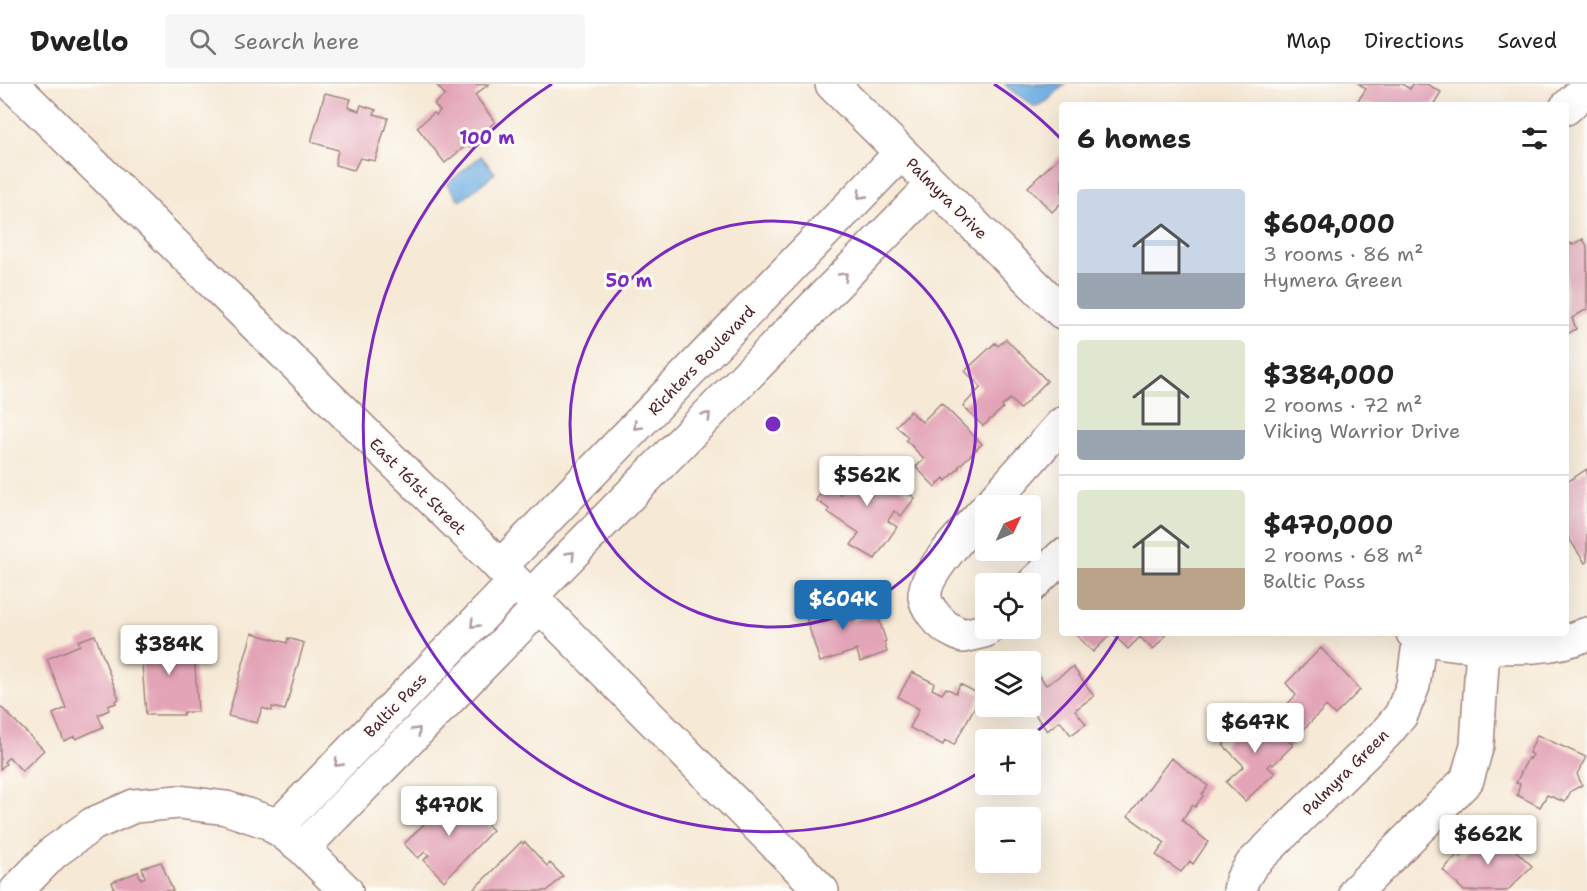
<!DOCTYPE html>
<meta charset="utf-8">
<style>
:root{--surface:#fff;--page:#f6f6f6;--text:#222;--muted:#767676;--line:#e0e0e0;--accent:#1f6fb2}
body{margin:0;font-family:"Shantell Sans",sans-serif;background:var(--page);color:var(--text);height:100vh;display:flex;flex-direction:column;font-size:22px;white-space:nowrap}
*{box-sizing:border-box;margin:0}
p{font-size:20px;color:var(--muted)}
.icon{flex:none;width:33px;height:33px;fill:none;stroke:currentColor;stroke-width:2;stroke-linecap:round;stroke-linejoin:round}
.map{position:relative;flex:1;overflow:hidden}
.side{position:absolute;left:1059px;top:18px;width:510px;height:534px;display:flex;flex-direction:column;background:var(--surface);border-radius:6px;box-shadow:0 6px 24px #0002}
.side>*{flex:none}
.needle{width:39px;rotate:46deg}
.controls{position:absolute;left:975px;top:411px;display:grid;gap:12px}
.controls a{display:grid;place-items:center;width:66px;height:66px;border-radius:6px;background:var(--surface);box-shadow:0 6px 24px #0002;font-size:30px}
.price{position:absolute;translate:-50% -51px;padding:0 14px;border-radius:6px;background:#fff;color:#222;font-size:20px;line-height:39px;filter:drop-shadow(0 2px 3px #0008)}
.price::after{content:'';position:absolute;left:50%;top:36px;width:18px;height:14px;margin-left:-9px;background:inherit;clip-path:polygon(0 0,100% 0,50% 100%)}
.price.on{background:var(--accent);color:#fff}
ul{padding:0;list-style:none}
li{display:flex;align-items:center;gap:18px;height:150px;padding:0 18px}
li+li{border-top:2px solid var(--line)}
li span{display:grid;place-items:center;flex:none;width:168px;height:120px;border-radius:6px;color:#555}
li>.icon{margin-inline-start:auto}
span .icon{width:72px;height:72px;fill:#fffc;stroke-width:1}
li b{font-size:26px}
h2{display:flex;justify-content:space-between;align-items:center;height:72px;padding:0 18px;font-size:26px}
header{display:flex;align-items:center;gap:36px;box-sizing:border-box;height:84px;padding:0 30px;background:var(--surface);border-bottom:2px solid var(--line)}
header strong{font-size:28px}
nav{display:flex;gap:33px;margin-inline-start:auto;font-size:21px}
.search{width:420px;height:54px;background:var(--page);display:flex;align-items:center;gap:15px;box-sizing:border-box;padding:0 21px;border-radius:6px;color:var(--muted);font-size:22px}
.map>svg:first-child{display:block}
.water{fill:#6fafe2;stroke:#5c6786;stroke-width:1.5}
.building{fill:#e3a4b7}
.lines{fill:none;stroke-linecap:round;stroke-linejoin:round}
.minor-casing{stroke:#a08480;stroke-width:36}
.minor{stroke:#fff;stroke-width:33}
.oneway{stroke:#ae9aa0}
.ring{fill:none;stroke:#7b2cbf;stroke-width:3}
.labels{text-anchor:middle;stroke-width:6;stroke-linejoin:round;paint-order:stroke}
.street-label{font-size:16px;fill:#4a1f2b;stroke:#fdfcf7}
.centre{fill:#7b2cbf;stroke:#fdfcf7;stroke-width:3}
.ring-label{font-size:18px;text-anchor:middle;font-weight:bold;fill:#7b2cbf;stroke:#fdfcf7;stroke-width:6;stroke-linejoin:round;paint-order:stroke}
</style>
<header>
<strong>Dwello</strong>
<div class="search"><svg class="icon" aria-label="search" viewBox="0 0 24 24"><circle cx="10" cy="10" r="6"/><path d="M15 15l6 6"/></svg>Search here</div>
<nav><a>Map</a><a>Directions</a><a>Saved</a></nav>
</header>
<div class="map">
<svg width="1587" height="807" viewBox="0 0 1587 807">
<rect width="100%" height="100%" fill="#fdfcf7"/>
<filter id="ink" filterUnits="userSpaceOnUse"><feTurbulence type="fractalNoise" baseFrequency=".0167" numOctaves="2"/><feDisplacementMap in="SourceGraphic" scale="12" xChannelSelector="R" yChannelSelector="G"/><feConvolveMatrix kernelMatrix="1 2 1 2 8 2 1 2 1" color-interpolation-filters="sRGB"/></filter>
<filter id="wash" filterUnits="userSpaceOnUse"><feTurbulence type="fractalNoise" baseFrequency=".008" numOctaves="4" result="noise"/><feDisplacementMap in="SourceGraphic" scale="24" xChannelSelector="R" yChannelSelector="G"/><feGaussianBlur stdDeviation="1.35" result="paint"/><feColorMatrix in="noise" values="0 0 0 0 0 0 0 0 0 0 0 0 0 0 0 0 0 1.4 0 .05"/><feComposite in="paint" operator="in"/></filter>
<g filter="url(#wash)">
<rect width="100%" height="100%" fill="#f6e9d6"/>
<path class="water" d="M1005 0H1065L1047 17 1035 23 1011 6Z
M481 72 495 89 460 117 447 100Z"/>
<g id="blocks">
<path class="building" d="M436 0H489L475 11 495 38 479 52 481 54 470 63 468 60 445 79 417 43 434 29 436 31 440 27 434 20 445 11Z
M1359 0H1402L1410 5 1413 0H1427L1441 8 1433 21H1355L1366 5Z
M325 9 351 15 348 23 359 27 361 21 376 26 374 30 388 34 375 77 360 74 354 86 335 81 338 66 311 58Z
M1062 70V121L1060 120 1052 128 1028 103Z
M1583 155 1587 162V225L1572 234 1576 245 1566 251V162L1571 159 1572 161Z
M1006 255 1047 297 1020 325 1010 315 1002 322 1003 324 983 342 963 322 981 303 965 287 995 259 998 262Z
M941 319 982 360 958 383 959 384 946 397 944 394 935 403 916 383 924 375 906 356 908 353 896 342 910 327 922 338Z
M861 376 915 414 901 432 894 427 888 437 897 443 875 475 851 461 859 449 828 428 829 425 816 416 827 400 840 411 850 397 847 394Z
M1587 385V478L1585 479 1566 450V399Z
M837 509 843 528 847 527 852 537 877 529 886 557 884 558 887 568 860 578 857 566 820 578 802 521Z
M252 549 287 559 288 554 304 559 285 626 272 623V627L262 624 257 639 228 632Z
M1074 549H1162L1165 552 1153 566 1140 553 1128 565 1112 549 1093 568Z
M95 551 119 615 115 617 116 619 108 622 109 626 98 631 103 643 76 655 75 652 64 657 53 630 66 624 47 575 80 561 78 557Z
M193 552 198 628H184L183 631H146L140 555Z
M1321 564 1360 606 1335 631 1326 622 1301 648 1280 628 1296 611 1286 599Z
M1030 579 1046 601 1073 583 1094 612 1075 626 1086 640 1071 651 1060 637 1047 647 1029 622H1030Z
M912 588 934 599 932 605 942 610 946 604 956 609 960 600 981 611 954 661 945 656 943 661 910 644 919 625 898 613Z
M0 622 44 666 22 687 9 673 4 678 6 680 0 685Z
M1257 626 1293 661 1273 681 1271 679 1268 683 1275 689 1245 717 1226 698 1244 682 1223 661Z
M1537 651 1586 673 1577 690 1582 701 1571 707 1565 718 1547 711 1540 723 1517 711 1520 700 1516 699 1528 674 1530 675 1533 671 1529 669Z
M1171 674 1208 702 1202 710 1203 712 1195 723 1192 721 1182 736 1208 758 1193 780 1190 777 1181 788 1156 771 1165 759 1128 732Z
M455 709 493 746 444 797 424 776 429 771 425 768 418 774 404 760Z
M1493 745 1532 782 1507 807H1464L1443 786 1458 770 1461 773 1474 761 1477 764Z
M521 758 523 760 525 758 547 782 550 779 563 792 547 807H472Z
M161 778 173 807H115L112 798 138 788 141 795 145 793 142 784Z"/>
</g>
</g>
<g filter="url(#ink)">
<use href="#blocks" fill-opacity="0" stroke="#a08480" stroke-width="1.5"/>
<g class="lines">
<defs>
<path id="minor" d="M12 0 540 522 822 807
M832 0 1062 228
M1566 24 1587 4
M989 422 1062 340
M986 425C969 444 923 488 925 513 926 523 938 537 946 543 951 547 958 549 963 552L984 547 988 544
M500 483 901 69
M1030 503 1062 472
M530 513 933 101
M1413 549C1434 558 1455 560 1477 561 1513 564 1553 565 1587 550
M276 744 515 498
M303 764 540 522
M16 807 54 768 93 740 134 722 179 718 226 724 271 739 303 764 346 807
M1240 807 1242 796 1252 780 1386 649 1401 631 1413 602 1420 552
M1356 807 1467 696 1477 661 1483 562"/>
</defs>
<use href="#minor" class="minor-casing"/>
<use href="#minor" class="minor"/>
</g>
<defs><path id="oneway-chevron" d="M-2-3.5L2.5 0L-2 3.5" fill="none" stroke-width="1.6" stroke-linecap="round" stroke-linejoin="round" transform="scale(1.5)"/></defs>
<g class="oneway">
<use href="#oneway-chevron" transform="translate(861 111) rotate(134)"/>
<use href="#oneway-chevron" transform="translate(844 192) rotate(-46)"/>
<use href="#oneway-chevron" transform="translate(707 332) rotate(-46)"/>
<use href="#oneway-chevron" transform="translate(637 342) rotate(134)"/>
<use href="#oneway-chevron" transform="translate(571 471) rotate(-46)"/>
<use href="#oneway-chevron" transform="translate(474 540) rotate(134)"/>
<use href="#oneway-chevron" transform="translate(417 647) rotate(-46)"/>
<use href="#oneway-chevron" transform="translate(338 679) rotate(134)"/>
</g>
</g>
<g class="ring">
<circle cx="773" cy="340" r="203"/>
<path d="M1118 552A405 405 0 0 1 1028 655M985 685A405 405 0 0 1 552 0M994 0A405 405 0 0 1 1062 56"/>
</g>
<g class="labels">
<g class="street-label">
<text transform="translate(947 114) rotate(45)" y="6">Palmyra Drive</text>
<text transform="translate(701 276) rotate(-46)" y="6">Richters Boulevard</text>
<text transform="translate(418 402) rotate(45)" y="6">East 161st Street</text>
<text transform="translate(395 621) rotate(-46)" y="6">Baltic Pass</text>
<text transform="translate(1345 688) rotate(-45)" y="6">Palmyra Green</text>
</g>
</g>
<circle cx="773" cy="340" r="9" class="centre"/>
<g class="ring-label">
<text x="487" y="60">100 m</text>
<text x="629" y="203">50 m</text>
</g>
</svg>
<div class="controls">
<a><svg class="needle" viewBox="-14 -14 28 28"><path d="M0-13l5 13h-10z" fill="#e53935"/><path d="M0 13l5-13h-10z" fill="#767676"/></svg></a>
<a><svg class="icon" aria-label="locate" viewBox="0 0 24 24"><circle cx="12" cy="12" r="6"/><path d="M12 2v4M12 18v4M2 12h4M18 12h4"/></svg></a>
<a><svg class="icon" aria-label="layers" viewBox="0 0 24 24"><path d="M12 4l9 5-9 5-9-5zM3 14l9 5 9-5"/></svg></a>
<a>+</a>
<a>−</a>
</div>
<b class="price" style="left:867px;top:423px">$562K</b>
<b class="price on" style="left:843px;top:547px">$604K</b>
<b class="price" style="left:169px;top:592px">$384K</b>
<b class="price" style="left:1255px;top:670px">$647K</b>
<b class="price" style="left:449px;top:753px">$470K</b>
<b class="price" style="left:1488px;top:782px">$662K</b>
<section class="side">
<h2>6 homes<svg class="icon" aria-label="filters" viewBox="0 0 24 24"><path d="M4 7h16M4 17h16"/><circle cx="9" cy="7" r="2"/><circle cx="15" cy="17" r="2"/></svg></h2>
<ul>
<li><span style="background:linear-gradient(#c9d6e8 70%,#9aa5b1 0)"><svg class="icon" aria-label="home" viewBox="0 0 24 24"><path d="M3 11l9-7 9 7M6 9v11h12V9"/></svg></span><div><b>$604,000</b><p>3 rooms · 86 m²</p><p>Hymera Green</p></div></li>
<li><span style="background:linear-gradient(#dfe7d0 75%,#9aa5b1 0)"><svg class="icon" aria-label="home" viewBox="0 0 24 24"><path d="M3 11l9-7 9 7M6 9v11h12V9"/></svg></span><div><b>$384,000</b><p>2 rooms · 72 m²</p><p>Viking Warrior Drive</p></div></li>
<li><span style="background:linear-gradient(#dfe7d0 65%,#b9a48a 0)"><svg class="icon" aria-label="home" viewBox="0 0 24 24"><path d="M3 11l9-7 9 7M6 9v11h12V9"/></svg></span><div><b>$470,000</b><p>2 rooms · 68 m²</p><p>Baltic Pass</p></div></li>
</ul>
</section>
</div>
